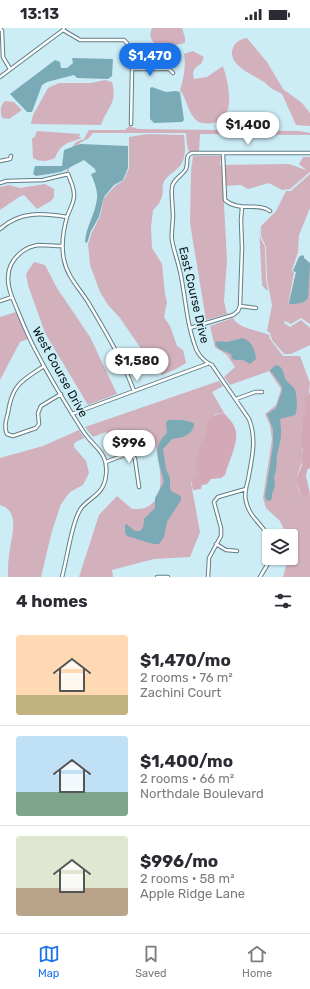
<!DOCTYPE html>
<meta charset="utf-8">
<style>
:root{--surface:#fff;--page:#f7f7f7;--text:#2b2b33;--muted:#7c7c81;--line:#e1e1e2;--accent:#1a73e8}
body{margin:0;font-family:Rubik,sans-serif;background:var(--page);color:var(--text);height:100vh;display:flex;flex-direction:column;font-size:15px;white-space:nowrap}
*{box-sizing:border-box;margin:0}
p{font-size:13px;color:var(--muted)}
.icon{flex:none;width:22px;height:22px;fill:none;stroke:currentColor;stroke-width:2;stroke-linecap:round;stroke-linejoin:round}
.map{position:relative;height:549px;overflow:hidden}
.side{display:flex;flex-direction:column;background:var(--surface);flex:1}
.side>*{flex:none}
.controls{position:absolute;left:262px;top:501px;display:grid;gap:8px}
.controls a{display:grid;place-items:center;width:36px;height:36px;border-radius:4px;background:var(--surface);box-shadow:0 1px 3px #0004;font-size:20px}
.price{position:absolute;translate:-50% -34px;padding:0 9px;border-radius:14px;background:#fff;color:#222;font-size:13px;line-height:26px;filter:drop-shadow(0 1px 2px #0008)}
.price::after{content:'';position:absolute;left:50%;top:24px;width:12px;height:9px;margin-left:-6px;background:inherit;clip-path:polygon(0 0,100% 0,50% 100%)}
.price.selected{background:var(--accent);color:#fff}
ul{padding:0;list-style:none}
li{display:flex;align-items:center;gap:12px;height:100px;padding:0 16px}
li+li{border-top:1px solid var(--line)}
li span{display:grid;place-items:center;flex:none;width:112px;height:80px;border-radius:4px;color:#555}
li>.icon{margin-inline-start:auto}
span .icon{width:48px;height:48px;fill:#fffc;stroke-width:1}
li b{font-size:17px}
h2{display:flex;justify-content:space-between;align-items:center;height:48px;padding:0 16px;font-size:17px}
.status{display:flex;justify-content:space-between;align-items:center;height:28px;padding:0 20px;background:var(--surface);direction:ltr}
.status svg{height:11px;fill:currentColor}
.menu{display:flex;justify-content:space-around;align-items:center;height:56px;border-top:1px solid var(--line);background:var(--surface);font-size:11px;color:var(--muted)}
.menu a{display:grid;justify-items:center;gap:2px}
.menu .selected{color:var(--accent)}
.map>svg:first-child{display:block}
.green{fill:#d2b0bc}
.forest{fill:#d3a8b7}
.water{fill:#7baab7}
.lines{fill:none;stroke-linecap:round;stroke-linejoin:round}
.minor-casing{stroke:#607e86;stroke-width:4.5}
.minor{stroke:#fff;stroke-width:2.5}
.labels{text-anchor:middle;stroke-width:3.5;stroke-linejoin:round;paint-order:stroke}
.street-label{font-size:12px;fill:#071316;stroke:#ccedf6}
</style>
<div class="status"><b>13:13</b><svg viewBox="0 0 49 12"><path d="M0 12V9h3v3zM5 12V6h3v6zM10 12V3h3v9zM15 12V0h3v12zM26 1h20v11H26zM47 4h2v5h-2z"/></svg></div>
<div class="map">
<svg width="310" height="549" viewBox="0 0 310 549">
<rect width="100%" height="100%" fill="#ccedf6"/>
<path class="green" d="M152 0H182L185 10V15L170 18 156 17C150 11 149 8 152 0Z
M247 10 267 34 283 61 302 75 310 85V98L296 97 282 66C278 64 274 62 271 60 268 58 266 55 264 54 254 47 226 37 233 20 235 14 240 11 247 10Z
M193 23 204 29 201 36C194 40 192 42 194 51L207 49 223 38C228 55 238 89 213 95 208 96 200 96 196 92 188 85 187 71 180 62 184 50 186 37 184 26Z
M105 52 112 54C118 75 107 79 101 97L31 96 33 87 48 60 59 55H91Z
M5 73 14 74 22 82 9 91 2 90C0 83 0 78 5 73Z
M129 98 138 101 299 103 310 105V107L200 106 199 124 189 125 188 120 187 117 186 105H93C88 112 86 111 80 115 69 121 69 133 69 143L67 144 65 129 76 114 84 111 89 102H125Z
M37 103 80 106 79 109 82 110C68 115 61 115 55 130 47 134 40 134 33 130L32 110H34Z
M147 106 184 107C185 118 187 132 178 140 173 145 165 149 163 156 162 157 163 162 163 163 162 171 159 177 153 182L151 199 152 220 162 236 165 266 167 274 164 289 170 298 177 318 183 322 186 335 176 341 162 347 144 325 120 290 108 277 100 264 90 237 88 216 92 204 100 189 104 170 115 158 124 152 129 140V109Z
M193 128H221L220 137 289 136 306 142 299 136 303 129H310V144L290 161 282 162 269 155 248 161 241 157 223 158 227 232 224 273 227 286 206 292 190 195 191 143Z
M310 146V180L299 207 298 224 292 242 294 245 287 281 296 244 293 243 299 229 304 228V230L310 235V296L301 290 291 296 285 293 284 295 290 299 301 292 310 300V317L291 326H284L272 312 270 305 267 303 272 277 267 252 266 219 261 208V198L276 183 286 163H291Z
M45 156 54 161V169L51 173 37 181 24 167 19 169 0 182V159L9 157 20 160Z
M259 197 260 209 265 219 266 252 268 262H266L262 257Z
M34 234 45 237 57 260 90 309 117 366 88 377 45 305 28 257 26 246Z
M16 284 28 311 20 314 0 352V289Z
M233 290C239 301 258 302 269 307L270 311 283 328H300L310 355 307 383 303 388V396L299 415C309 430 298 438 297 451 296 458 301 466 303 473L310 466V549H283L288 530H291V508H287L280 493 266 480 263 470 272 411 270 397 265 386 276 377 281 361 269 343 230 357 224 349 235 339 227 327 215 319 210 298Z
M219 353 223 358 212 364 224 385 215 386 206 399V404L201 418 198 446 191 455 200 504 190 529 154 531 112 542 113 549H79L99 487 117 468 132 481C136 481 141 481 145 480 170 470 158 434 155 414L143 408 112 415 106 404 93 409 85 399Z
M79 402 84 410 74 415V419L86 433 89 445 83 457 70 464 61 476 52 503 41 549H8C8 540 8 530 10 521 12 505 20 483 0 477V430L43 418Z"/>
<path class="forest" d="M310 365V440L307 442 306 448 310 466 303 473 296 452 302 437 303 422 299 415 303 396V387L307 383 305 381 306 369Z
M224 385C229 391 235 396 236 404 238 416 228 435 225 447L221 450 211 451 207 456 202 457 201 461 193 462C191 454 191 451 198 446 190 436 202 415 206 404 206 390 212 387 224 385Z"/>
<path class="water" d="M72 30 113 31 112 48 108 51 77 50 74 47 47 54 42 57 32 84H27L10 66 55 32 60 34 61 40H67L73 35Z
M152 59 166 64 176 63 180 64 184 92 182 94 154 95 150 91V60Z
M80 116 128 118V140L123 152 114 157 104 169 99 189 91 203 87 215 85 214C86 199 95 186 97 171 98 163 94 153 91 146L96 144 95 141 84 132 61 144 36 148 33 146 35 138H62L64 122Z
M302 227 304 228V230L310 235 308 270C304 276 296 276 289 276L296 244 293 243 299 229Z
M243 310C252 314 255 321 256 331L250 336 243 332H235L232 331 231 326 219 321 215 316 217 313 227 314Z
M276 337C284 339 283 346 286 352 288 356 293 357 295 362 297 369 298 381 295 387L280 391 281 401V409L277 428 276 443 274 449 275 458 272 466V471L269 473 266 472 265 468 273 417V401L267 386 276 380 282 363V359L273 346 270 343 271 341Z
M168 392H183L194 395V398L191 404 183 409 172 411 163 421 166 441 170 450V459L171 463 181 468V472L167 494 164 509 159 516H153L127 508 125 505V497L127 496C136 506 144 507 144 491L155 480V470L164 454C160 435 150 420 167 405L166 395Z"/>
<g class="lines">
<defs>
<path id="minor" d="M0 0 2 3 3 29 10 41
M63 2 80 12H124L127 15 132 41 131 96
M132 41H169L173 45
M0 49 63 2 64 0
M223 126 225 172C238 184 258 174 270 183
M0 133 10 131 11 128
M0 155 6 153 43 152 68 146C70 152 74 159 74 166 75 174 69 182 67 189 63 203 61 218 64 232 67 248 79 260 88 274 105 303 122 331 134 363
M0 201C20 183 42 185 67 189
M0 273 12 269
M240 278 256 280
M190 300 233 287 238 283 240 278 242 220 241 192 242 179
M44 338C21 353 12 357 8 385 6 392 4 399 7 406L13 408 36 400 39 396 38 385 41 378 61 366
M236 371 255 364H262
M72 386 207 336
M106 434 127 426 133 427 135 431 139 459
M269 509C262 496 249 489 246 473 244 467 246 459 248 452 252 430 257 411 249 391L212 337C205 334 201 330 197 323 187 299 186 273 181 248 179 236 174 224 172 212 171 204 173 196 173 188 173 179 171 169 172 160 172 152 182 148 186 141 189 134 184 128 192 125H310
M216 516 226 522 237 523
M62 549C67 532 72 491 82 479 92 468 104 466 106 447 109 424 93 419 83 403 67 378 51 352 37 325 27 307 20 288 12 269 5 251 6 235 23 223 27 220 33 218 38 217 46 217 54 218 62 218
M157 549H168
M208 549 209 530 221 508V500L214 474 218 469 246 461
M260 549 266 539 270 530"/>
</defs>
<use href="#minor" class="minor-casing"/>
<use href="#minor" class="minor"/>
</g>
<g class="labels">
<g class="street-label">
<text transform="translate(194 267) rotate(77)" y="4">East Course Drive</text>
<text transform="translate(60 344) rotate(61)" y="4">West Course Drive</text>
</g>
</g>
</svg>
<div class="controls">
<a><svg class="icon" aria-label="layers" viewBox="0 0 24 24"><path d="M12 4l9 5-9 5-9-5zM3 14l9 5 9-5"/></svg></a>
</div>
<b class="price selected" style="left:150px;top:49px">$1,470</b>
<b class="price" style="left:248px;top:118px">$1,400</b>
<b class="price" style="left:137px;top:354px">$1,580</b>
<b class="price" style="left:129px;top:436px">$996</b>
</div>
<section class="side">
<h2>4 homes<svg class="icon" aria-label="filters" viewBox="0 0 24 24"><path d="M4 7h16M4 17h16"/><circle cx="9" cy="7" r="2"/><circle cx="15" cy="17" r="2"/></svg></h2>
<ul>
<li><span style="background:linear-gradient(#ffd9b3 75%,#c2b280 0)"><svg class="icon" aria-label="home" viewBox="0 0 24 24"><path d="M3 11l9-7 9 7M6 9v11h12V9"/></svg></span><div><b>$1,470/mo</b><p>2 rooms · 76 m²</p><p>Zachini Court</p></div></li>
<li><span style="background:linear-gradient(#bfe0f5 70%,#7fa58c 0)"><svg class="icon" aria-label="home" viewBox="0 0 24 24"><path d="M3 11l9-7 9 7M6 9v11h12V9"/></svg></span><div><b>$1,400/mo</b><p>2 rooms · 66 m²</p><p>Northdale Boulevard</p></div></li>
<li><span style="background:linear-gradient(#dfe7d0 65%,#b9a48a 0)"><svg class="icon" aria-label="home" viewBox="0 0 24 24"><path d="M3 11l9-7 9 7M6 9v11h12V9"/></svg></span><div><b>$996/mo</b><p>2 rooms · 58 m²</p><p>Apple Ridge Lane</p></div></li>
</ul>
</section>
<nav class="menu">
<a class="selected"><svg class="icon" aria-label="map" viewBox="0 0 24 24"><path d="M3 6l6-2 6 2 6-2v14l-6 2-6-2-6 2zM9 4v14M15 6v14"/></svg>Map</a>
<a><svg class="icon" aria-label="saved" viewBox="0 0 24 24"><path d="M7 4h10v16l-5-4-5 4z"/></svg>Saved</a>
<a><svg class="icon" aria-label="home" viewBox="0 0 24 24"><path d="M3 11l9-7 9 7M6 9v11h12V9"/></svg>Home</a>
</nav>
